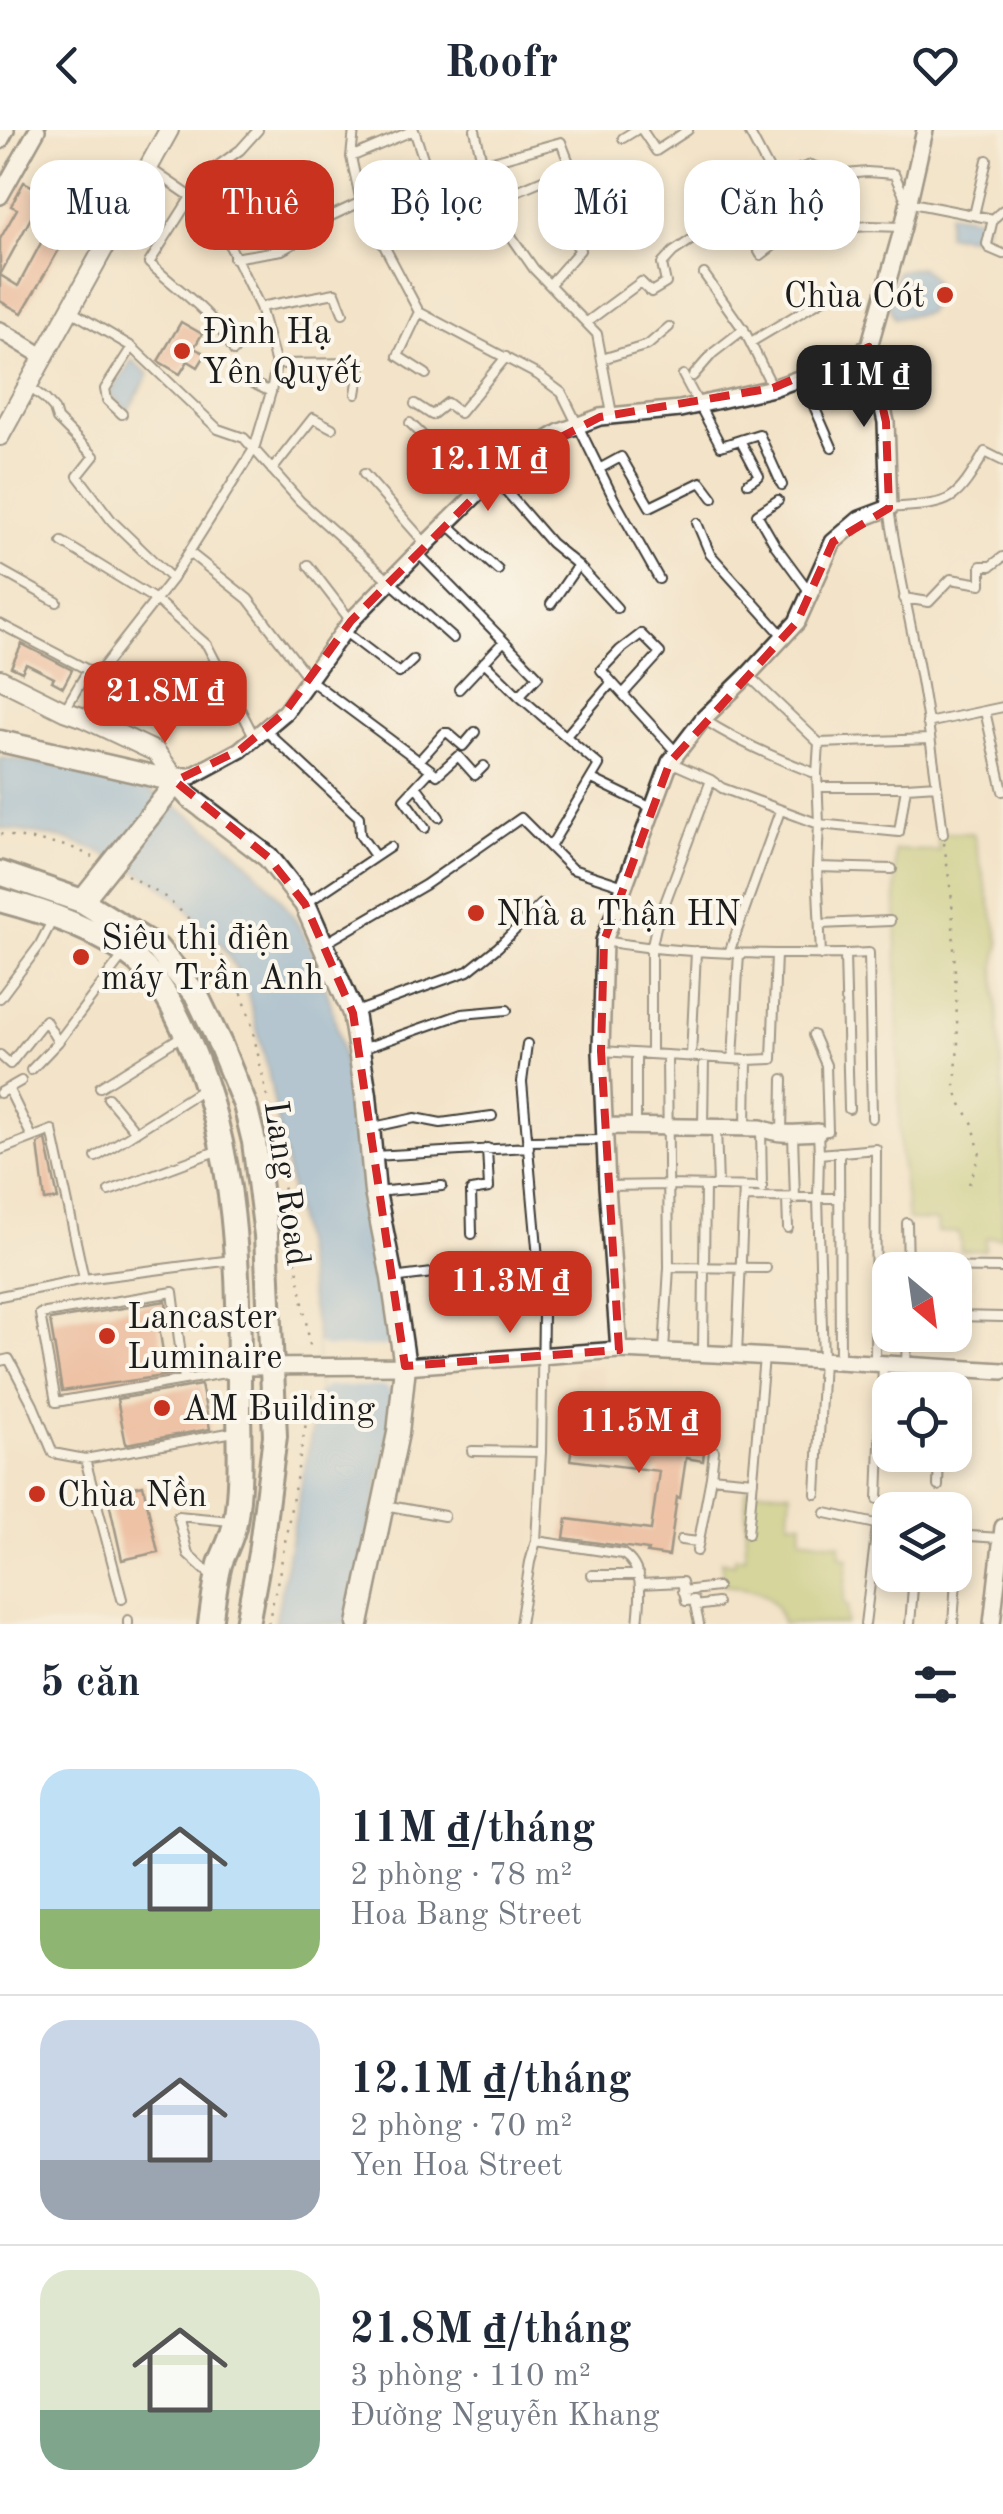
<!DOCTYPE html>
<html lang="vi">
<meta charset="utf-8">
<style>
:root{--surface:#fff;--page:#f2f2f3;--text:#1f2937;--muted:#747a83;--line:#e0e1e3;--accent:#c8321e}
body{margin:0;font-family:"Old Standard TT",serif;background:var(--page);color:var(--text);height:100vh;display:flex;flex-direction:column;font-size:38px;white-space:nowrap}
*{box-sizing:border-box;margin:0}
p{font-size:32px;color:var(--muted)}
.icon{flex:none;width:55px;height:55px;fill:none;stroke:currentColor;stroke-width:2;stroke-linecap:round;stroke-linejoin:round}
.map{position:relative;height:1494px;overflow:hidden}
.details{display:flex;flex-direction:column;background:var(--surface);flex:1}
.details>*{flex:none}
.banner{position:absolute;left:30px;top:30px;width:945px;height:90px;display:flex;gap:20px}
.needle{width:65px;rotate:151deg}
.tools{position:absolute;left:872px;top:1122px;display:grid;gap:20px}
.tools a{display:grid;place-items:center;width:100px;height:100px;border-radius:20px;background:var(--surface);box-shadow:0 5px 15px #0003;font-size:50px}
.price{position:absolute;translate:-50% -85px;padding:0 22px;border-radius:20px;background:var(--accent);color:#fff;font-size:32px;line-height:65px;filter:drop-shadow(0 2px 5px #0008)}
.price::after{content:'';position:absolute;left:50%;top:60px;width:30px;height:22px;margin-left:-15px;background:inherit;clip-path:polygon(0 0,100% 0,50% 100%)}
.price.on{background:#222;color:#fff}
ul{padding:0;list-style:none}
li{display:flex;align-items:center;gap:30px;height:250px;padding:0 40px}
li+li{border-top:2px solid var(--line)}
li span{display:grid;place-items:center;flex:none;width:280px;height:200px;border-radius:30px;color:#555}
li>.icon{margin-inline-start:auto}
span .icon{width:120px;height:120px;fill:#fffc;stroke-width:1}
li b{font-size:42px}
h2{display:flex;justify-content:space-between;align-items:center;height:120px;padding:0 40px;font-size:42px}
.chip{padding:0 35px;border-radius:30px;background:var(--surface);box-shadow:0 5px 15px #0003;font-size:35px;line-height:90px}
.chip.on{background:var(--accent);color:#fff}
header{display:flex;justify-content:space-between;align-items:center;height:130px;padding:0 40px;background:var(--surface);font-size:45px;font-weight:600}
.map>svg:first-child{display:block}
.built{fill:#efd6bb}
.green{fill:#b3c366;stroke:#687041;stroke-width:2.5}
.water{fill:#67a1d7;stroke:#425e7a;stroke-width:2.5}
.pier{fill:#f3e3c8}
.building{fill:#e8997a}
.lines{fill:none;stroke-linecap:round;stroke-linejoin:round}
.service-casing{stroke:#3c3a36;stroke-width:12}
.minor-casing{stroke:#3c3a36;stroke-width:20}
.tertiary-casing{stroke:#3c3a36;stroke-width:22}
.secondary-casing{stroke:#3c3a36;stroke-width:25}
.primary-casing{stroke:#3c3a36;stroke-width:28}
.path{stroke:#3c3a36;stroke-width:2.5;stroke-dasharray:2.5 8;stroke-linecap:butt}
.service{stroke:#fff;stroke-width:8}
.minor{stroke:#fff;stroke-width:15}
.tertiary{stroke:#fff;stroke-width:18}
.secondary{stroke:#fff;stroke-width:20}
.primary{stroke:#fff;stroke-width:22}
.marked{fill:none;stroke:#d62828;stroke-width:8;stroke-dasharray:20 12;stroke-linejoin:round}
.poi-dot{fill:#c8321e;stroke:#fbf7ec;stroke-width:4}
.labels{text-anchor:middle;stroke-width:8;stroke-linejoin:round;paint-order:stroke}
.poi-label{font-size:35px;fill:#1c1c1c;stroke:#fbf7ec;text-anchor:start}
.street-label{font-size:35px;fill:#1c1c1c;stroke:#fbf7ec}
</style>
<header><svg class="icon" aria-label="back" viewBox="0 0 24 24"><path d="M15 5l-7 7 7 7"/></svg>Roofr<svg class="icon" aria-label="heart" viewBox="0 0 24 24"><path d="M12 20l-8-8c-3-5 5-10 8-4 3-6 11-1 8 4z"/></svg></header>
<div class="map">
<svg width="1003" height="1494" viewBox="0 0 1003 1494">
<rect width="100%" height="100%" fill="#fbf7ec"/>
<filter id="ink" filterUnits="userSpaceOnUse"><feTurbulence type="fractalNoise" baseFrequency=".01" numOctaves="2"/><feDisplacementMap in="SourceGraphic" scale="20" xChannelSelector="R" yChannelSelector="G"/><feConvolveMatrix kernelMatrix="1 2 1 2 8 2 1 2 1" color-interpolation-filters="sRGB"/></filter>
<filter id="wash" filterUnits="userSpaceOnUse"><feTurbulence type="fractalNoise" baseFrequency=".0048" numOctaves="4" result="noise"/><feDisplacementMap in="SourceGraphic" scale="40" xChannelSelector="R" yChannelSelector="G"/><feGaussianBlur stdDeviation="2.25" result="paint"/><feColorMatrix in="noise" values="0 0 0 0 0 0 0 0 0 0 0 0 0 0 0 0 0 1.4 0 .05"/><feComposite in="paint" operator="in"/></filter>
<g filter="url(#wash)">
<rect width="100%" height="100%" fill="#f3e3c8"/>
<path class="built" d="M605 1234V1263L617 1264V1271L692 1280 674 1427 561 1411 566 1366 574 1237Z"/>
<path class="green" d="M937 703H973L1000 814 995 836 1003 972V1107L986 1108 985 1120 961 1121 959 1103 938 1102 937 1091 908 1090 900 1020 895 720 939 721Z
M746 1359 791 1362 789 1391 802 1392 800 1408 840 1414V1426L848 1428 843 1474 847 1476 846 1494H783C773 1461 755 1460 724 1455L721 1431 734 1434 735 1427H745Z"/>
<path class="water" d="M949 83 986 89 981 108 946 105Z
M920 137C941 151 936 162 928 183L894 188 889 176 897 141Z
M132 230 149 244 128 281 110 264Z
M0 627C49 636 111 640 155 664 213 696 270 744 303 803 338 867 345 945 359 1015 372 1087 389 1160 391 1233 392 1251 394 1268 392 1286 390 1306 384 1326 380 1346 371 1396 359 1445 347 1494H275L319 1263 317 1207 299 1101 267 936 247 862 235 837 222 816 176 768 153 750 95 720 61 708 0 698Z"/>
<path class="pier" d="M391 1210 393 1264 386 1256H328L323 1258 319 1263 317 1213 325 1218 386 1217Z"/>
<g id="blocks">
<path class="building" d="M80 48 95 58 22 183 0 171V145L18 156 50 96 32 86 0 145V109L17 79 11 76 24 52 37 59 36 61 62 76Z
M181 192 202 204 194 218 206 224 198 237 188 231 180 244 158 231Z
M22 514 72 540 63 557 52 551 54 548 26 534 22 542 11 537Z
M46 1010 58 1069 45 1071 38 1014Z
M166 1171 168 1189 158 1191 163 1222 173 1221 176 1244 62 1261 50 1190Z
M201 1255 210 1299 126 1314 117 1269Z
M630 1279 687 1287 683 1318 704 1321 703 1331 686 1328 680 1368 677 1367 669 1426 647 1423 648 1420 564 1408 567 1389 651 1400 659 1341 570 1330 574 1301 626 1308Z
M143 1355 158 1422 122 1430 107 1363Z"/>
</g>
</g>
<g filter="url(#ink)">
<use href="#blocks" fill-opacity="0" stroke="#3c3a36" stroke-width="2.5"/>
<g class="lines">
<defs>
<path id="service" d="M354 0 351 27 361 72 419 182 538 245 562 263 614 369 659 449
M475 0 488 59 509 103 534 139 597 204 612 284
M642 0 656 21 688 0
M748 0 776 53
M623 8 636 0
M351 27 414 0 427 40 456 34
M482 34 561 12 571 38 493 71
M801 38 812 64
M735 80 761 125 790 103
M1003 80 993 89 987 114 989 118 1003 124
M974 85 987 30
M828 99 870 96 903 97
M234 128 282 120 307 106 331 86 361 72
M704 144 745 202 773 258
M550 154 580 120 555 87 635 43
M260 177 335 163 343 183
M71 181 132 217 218 299 244 308 300 371 453 508
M419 182 398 226 426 244
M587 192 641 152 651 162 666 153 662 134 673 122 794 41 811 35 836 45 867 42 894 44 907 72 993 89
M751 212 825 168
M234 221C217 185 177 159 149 133L205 45 240 20 258 0
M602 229 648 215 669 197
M276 234 361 233 356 264
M683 245 721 316 759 304 782 355
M693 246 713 223 744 199
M242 248 271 262
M802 249 832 317
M28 256 45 269 54 279 57 289 94 326 78 346 112 391 172 449
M415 274 432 285 447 273 460 283 506 227
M122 284 107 270 105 259 132 217
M410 293 480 361
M740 310 759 346 748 353
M599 339 621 327 650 377 701 352 713 368
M272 340 313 288 332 298
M364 344 426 414
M494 347 551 413 578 435 617 478
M778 370 757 384 775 415 809 461
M446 393 498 440
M697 393 710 424 785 508
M62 412 156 470 207 515 255 608
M190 423 248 469 310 550 431 640 437 645 458 626 475 645 484 636
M418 423 538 546 519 566
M308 435 351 491
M0 440 57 472
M904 468 929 472 951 449 981 454V436H991L1003 427
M551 474 578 435
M0 494 88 540
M345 502 399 543 413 530
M484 532 519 566 599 635 550 717
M748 545 819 613 930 609
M459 559 504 511
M623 564 660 523 641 504 620 520 601 540C626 568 651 595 677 623
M64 581 88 540 96 546 172 449 254 319 271 262 276 234 260 177 224 104 190 66 148 37
M985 581 1003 661
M703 589C738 612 777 629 817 644
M927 593 1003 577
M265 600 359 687 360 705 375 726
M566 606 612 552
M819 613 817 644 819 694 817 737 821 825
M419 631 444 603H448L463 616 475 602
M670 632 711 650 722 658 819 694 899 702 906 657H818
M592 649 652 678
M416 656 439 687
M906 657 937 655
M425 698 404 669 431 640
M943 704C935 638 926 572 913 507 904 463 895 422 889 378 951 373 953 377 985 322L1003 331
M817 737 892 739
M305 774 390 717
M820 794 890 791
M604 811C661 821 717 823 775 824 806 824 837 825 869 823L872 988
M324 814 425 755 521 688 572 739 624 756
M729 823 780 681
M845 825 849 979
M0 868 39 816 53 789
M353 883 468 841 498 817 541 774
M813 905 826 935 828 1001 818 1002 819 1024 876 1019 875 1233
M359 920 462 884 507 880
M601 921 747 930 772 929 776 824
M636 924V994
M651 924V819L656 797 711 650
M0 925 10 934 45 890 58 912
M691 927 696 821
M733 929 739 823
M31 940 58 912 122 827
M100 957 182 906
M8 958 32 1007
M0 963 21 951
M108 968 136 1002
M703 997 704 927
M716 997 718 1056
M369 998 415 988 441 993 492 986
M746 998 747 930
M761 998 762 1059
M782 1003 783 949
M793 1004 795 1069
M528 1011 604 1010
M0 1020 52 1000 84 1149 232 1130
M839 1022 840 1230
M374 1026 529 1017
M96 1027 203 959
M607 1056 669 1055 762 1057
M109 1061 219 1020
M375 1062 442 1056
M744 1067 840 1068
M787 1069 788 1098
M907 1093 908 1140
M472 1104 471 1061 489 1058 487 1018
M669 1137 766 1138
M908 1137 1003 1138
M392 1148 538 1130
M0 1166 84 1149
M955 1186 1003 1187
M177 1196 237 1186
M664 1221 669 1137 667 926
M703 1222 705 1056
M737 1225 744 1057
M0 1231 9 1229 33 1275 53 1323 85 1329 234 1302
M906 1235 907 1205
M184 1249 173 1162 40 1184 56 1272 225 1243 236 1247
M942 1260 943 1237
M472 1321 541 1322
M714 1321 711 1347 753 1351
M85 1329 122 1469
M938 1356 939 1325
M816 1364 823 1230 818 1068 819 1024
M878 1369 883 1234
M384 1375 444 1386
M826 1383 890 1397
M748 1404 764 1227
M955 1405 1000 1408
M681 1410 699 1412
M536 1411 623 1424C646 1439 640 1470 638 1494
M697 1421 711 1347
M592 1445H639
M213 1447 188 1424 178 1386 231 1391
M640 1454 682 1452 686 1471 694 1470 699 1494
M683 1461 717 1457
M695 1476 717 1473
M128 1490V1494
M520 1494 530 1432 536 1411 541 1322 543 1183 522 952 527 914
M865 1494 877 1396
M910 1494 914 1445
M953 1494 959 1406"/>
<path id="minor" d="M0 11 6 0
M0 66 37 0
M0 200 44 227
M179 646H192L240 620 285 582 351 491 426 414 505 336 560 302 600 287 680 279 773 258 832 237 869 217 903 97 925 0
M605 996 761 998C780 1006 799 1003 818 1002
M619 1220 607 1056 601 921 604 811 670 632 703 589 748 545 797 492 833 412 860 389 889 378 886 292 869 217
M239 1237 405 1236 619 1220 737 1225 1003 1241
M992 1494 1003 1397"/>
<path id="tertiary" d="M0 306 169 0
M0 549 64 581 84 588 156 622 170 641"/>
<path id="secondary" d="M0 611 175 651 189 667 268 727 305 774 353 883 366 965 375 1062 392 1148 405 1236 398 1303 358 1494
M82 771 172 658 174 651"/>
<path id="primary" d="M0 743 82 771 157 818 197 866 220 914 245 975 254 1012 266 1105 275 1306 260 1423 247 1494
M0 770C49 783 97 799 137 831 160 850 175 880 187 907 239 1022 239 1147 239 1271 239 1310 242 1352 235 1392 233 1407 225 1420 220 1434 215 1454 213 1474 210 1494"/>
</defs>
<use href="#service" class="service-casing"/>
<use href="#minor" class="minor-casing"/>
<use href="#tertiary" class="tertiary-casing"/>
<use href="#secondary" class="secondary-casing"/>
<use href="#primary" class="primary-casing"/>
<path class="path" d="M0 704 71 717 93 727
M944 713 952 770 958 914 955 957 961 974 973 994 980 1025 969 1054
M127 745 165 767 184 784 213 813 228 835 240 858 250 888 271 984 311 1221
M268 1494 280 1440 312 1259"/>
<use href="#service" class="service"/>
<use href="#minor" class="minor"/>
<use href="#tertiary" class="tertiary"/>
<use href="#secondary" class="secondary"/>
<use href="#primary" class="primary"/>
</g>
</g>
<path d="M0 0H1003V1494H0ZM869 217 886 292 889 378 833 412 797 492 670 632 604 811 601 921 619 1220 405 1236 353 883 305 774 268 727 175 651 240 620 285 582 351 491 505 336 600 287 773 258Z" fill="#f3e3c8" fill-opacity=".55" fill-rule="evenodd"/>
<path class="marked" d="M869 217 886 292 889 378 833 412 797 492 670 632 604 811 601 921 619 1220 405 1236 353 883 305 774 268 727 175 651 240 620 285 582 351 491 505 336 600 287 773 258Z"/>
<g class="poi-dot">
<circle cx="945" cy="165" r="10"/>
<circle cx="182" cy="221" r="10"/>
<circle cx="476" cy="783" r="10"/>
<circle cx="81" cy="827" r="10"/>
<circle cx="107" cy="1206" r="10"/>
<circle cx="162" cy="1278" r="10"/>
<circle cx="37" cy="1364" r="10"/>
</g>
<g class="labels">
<g class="poi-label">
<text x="925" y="177" text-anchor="end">Chùa Cót</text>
<text x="202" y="213">Đình Hạ<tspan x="202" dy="40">Yên Quyết</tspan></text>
<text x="496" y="795">Nhà a Thận HN</text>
<text x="101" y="819">Siêu thị điện<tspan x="101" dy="40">máy Trần Anh</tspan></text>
<text x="127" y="1198">Lancaster<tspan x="127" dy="40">Luminaire</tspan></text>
<text x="182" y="1290">AM Building</text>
<text x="57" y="1376">Chùa Nền</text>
</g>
<g class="street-label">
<text transform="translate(288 1053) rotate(82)" y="12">Lang Road</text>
</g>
</g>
</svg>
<div class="tools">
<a><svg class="needle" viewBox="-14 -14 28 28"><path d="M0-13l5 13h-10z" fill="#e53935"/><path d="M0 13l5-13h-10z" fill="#747a83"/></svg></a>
<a><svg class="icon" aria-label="locate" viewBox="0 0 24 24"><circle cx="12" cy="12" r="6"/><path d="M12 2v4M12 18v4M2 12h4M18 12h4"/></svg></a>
<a><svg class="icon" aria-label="layers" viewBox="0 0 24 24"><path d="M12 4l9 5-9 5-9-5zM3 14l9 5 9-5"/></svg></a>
</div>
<b class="price on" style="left:864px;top:300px">11M ₫</b>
<b class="price" style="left:488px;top:384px">12.1M ₫</b>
<b class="price" style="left:165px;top:616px">21.8M ₫</b>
<b class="price" style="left:510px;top:1206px">11.3M ₫</b>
<b class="price" style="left:639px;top:1346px">11.5M ₫</b>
<div class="banner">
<a class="chip">Mua</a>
<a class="chip on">Thuê</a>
<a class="chip">Bộ lọc</a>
<a class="chip">Mới</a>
<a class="chip">Căn hộ</a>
</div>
</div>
<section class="details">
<h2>5 căn<svg class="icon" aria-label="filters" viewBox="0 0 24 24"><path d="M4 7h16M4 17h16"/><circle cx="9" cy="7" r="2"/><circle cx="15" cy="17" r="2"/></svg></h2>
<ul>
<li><span style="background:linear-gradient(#bfe0f5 70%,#8fb573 0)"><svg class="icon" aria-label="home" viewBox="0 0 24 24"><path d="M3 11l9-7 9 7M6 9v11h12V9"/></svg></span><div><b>11M ₫/tháng</b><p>2 phòng · 78 m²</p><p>Hoa Bang Street</p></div></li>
<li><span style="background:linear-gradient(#c9d6e8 70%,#9aa5b1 0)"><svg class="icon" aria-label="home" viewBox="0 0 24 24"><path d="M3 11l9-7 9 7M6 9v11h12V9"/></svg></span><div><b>12.1M ₫/tháng</b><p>2 phòng · 70 m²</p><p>Yen Hoa Street</p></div></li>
<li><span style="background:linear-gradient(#dfe7d0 70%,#7fa58c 0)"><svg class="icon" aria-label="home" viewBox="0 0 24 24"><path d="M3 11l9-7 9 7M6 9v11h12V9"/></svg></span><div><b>21.8M ₫/tháng</b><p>3 phòng · 110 m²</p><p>Đường Nguyễn Khang</p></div></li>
</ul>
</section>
